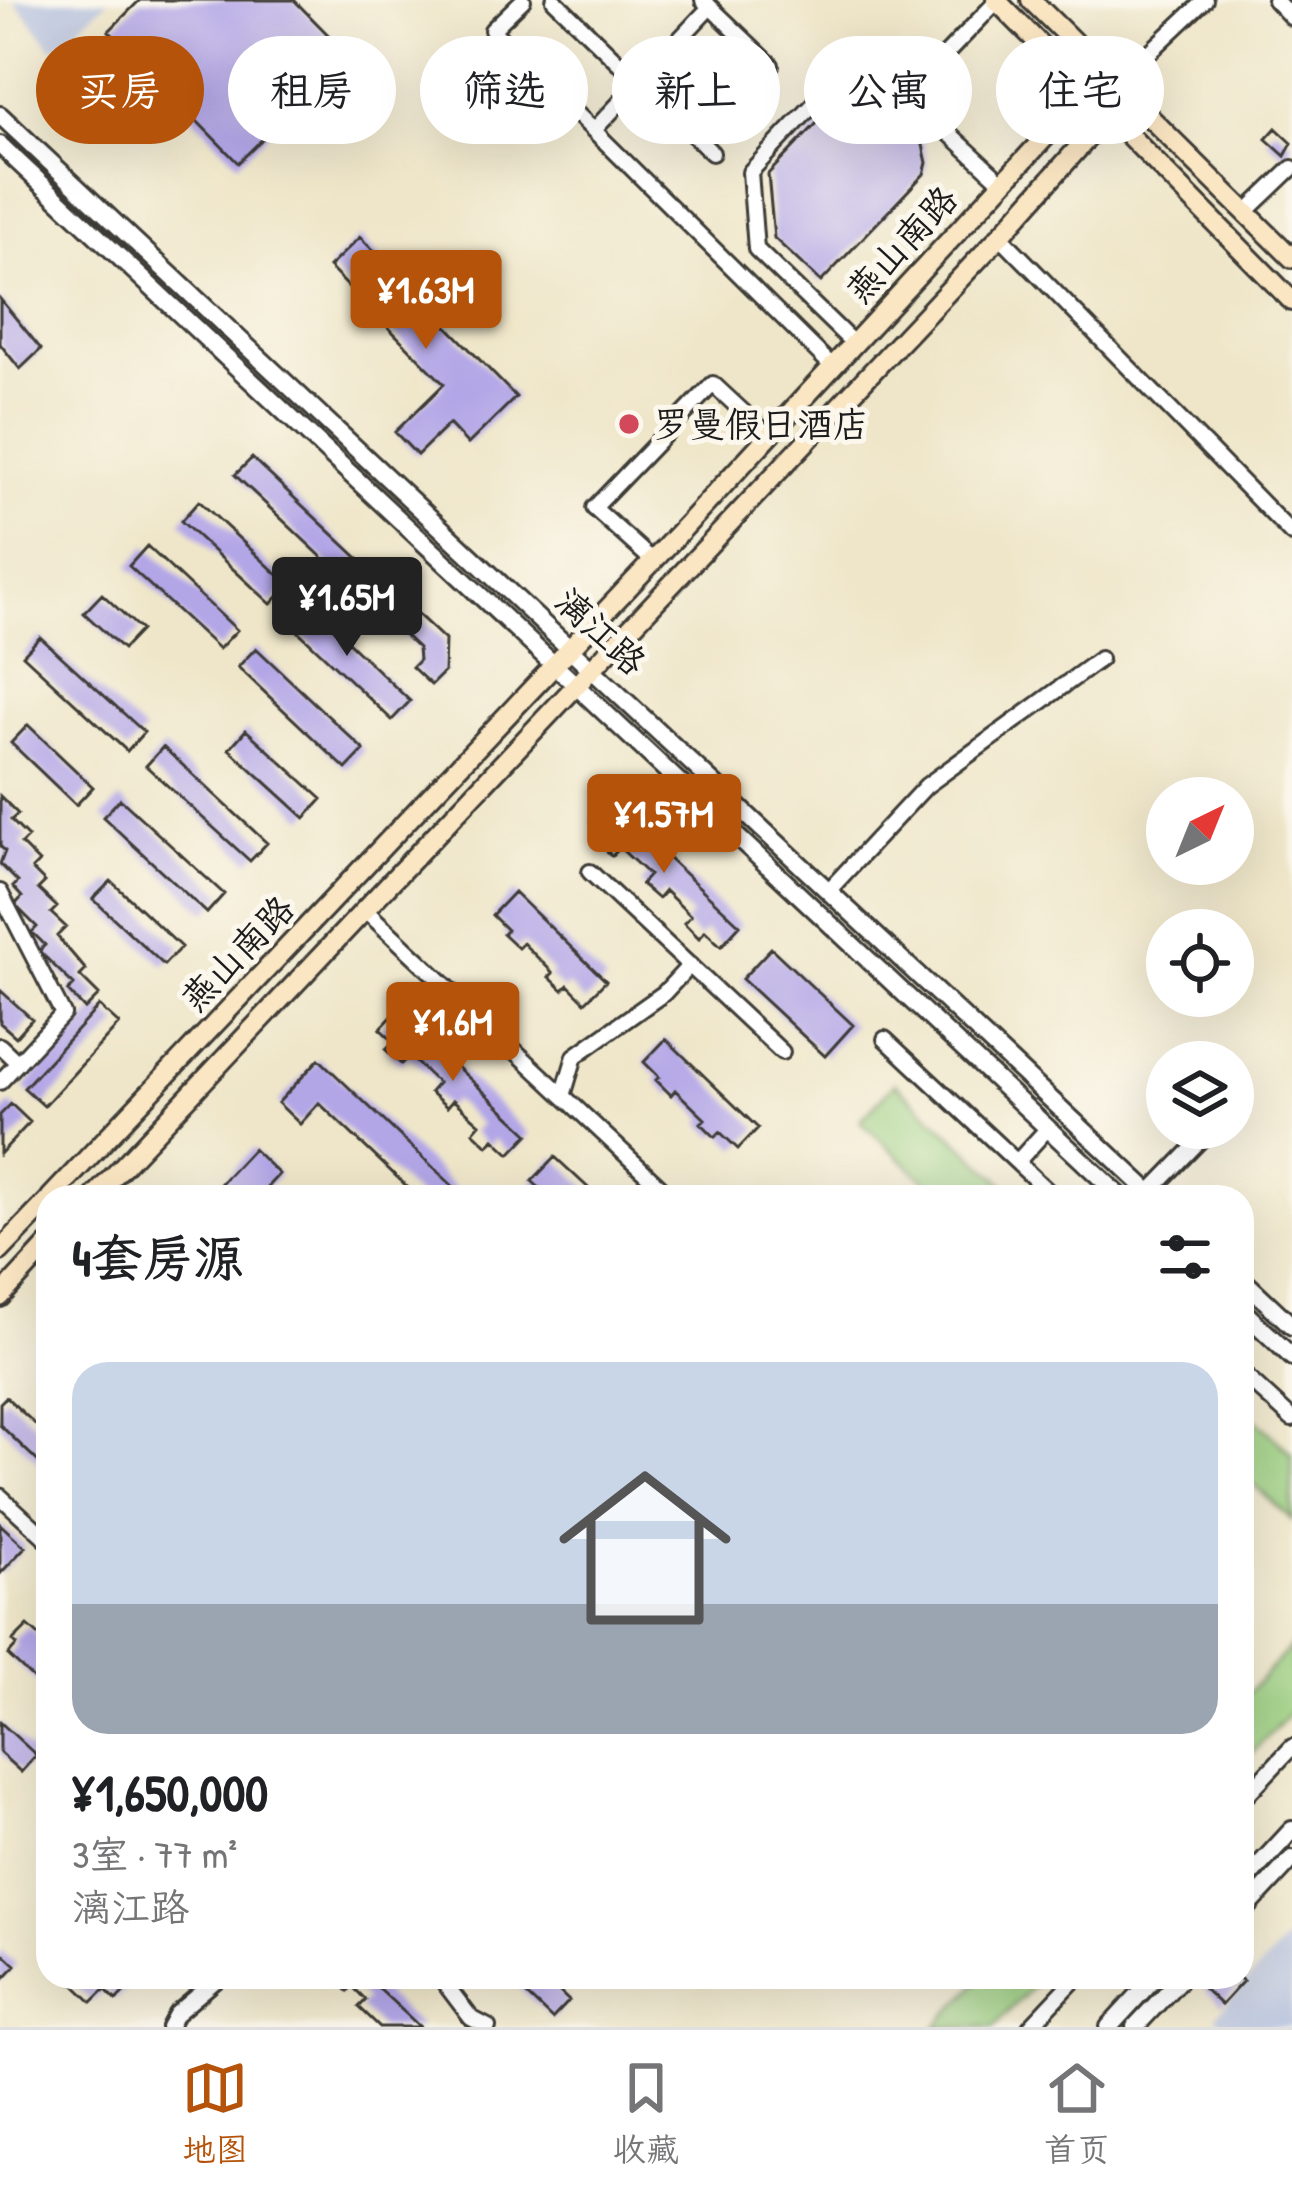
<!DOCTYPE html>
<html lang="zh">
<meta charset="utf-8">
<style>
:root{--surface:#fff;--page:#f6f6f6;--text:#202124;--muted:#757577;--line:#e0e0e0;--accent:#b45309}
body{margin:0;font-family:"Patrick Hand","LXGW WenKai TC",sans-serif;background:var(--page);color:var(--text);height:100vh;display:flex;flex-direction:column;font-size:45px;white-space:nowrap}
*{box-sizing:border-box;margin:0}
p{font-size:39px;color:var(--muted)}
.icon{flex:none;width:66px;height:66px;fill:none;stroke:currentColor;stroke-width:2;stroke-linecap:round;stroke-linejoin:round}
.map{position:relative;flex:1;overflow:hidden}
.side{position:absolute;left:36px;top:1185px;width:1218px;height:804px;display:flex;flex-direction:column;background:var(--surface);border-radius:36px;box-shadow:0 12px 48px #0002}
.side>*{flex:none}
.hud{position:absolute;left:36px;top:36px;width:1221px;height:108px;display:flex;gap:24px}
.needle{width:78px;rotate:43deg}
.fabs{position:absolute;left:1146px;top:777px;display:grid;gap:24px}
.fabs a{display:grid;place-items:center;width:108px;height:108px;border-radius:50%;background:var(--surface);box-shadow:0 12px 48px #0002;font-size:60px}
.price{position:absolute;translate:-50% -102px;padding:0 27px;border-radius:12px;background:var(--accent);color:#fff;font-size:39px;line-height:78px;filter:drop-shadow(0 3px 6px #0008)}
.price::after{content:'';position:absolute;left:50%;top:72px;width:36px;height:27px;margin-left:-18px;background:inherit;clip-path:polygon(0 0,100% 0,50% 100%)}
.price.active{background:#222;color:#fff}
ul{padding:0;list-style:none}
li{display:grid;align-content:center;gap:24px;height:636px;padding:0 36px}
li+li{border-top:3px solid var(--line)}
li span{display:grid;place-items:center;height:372px;border-radius:36px;color:#555}
li>.icon{margin-inline-start:auto}
span .icon{width:216px;height:216px;fill:#fffc;stroke-width:1}
li b{font-size:51px}
h2{display:flex;justify-content:space-between;align-items:center;height:144px;padding:0 36px;font-size:51px}
.chip{padding:0 42px;border-radius:54px;background:var(--surface);box-shadow:0 12px 48px #0002;font-size:42px;line-height:108px}
.chip.active{background:var(--accent);color:#fff}
.tabs{display:flex;justify-content:space-around;align-items:center;height:168px;border-top:3px solid var(--line);background:var(--surface);font-size:33px;color:var(--muted)}
.tabs a{display:grid;justify-items:center;gap:6px}
.tabs .active{color:var(--accent)}
.map>svg:first-child{display:block}
.industrial{fill:#bac4de}
.green{fill:#99cd7e;stroke:#5a744d;stroke-width:3}
.building{fill:#b2a6e7}
.lines{fill:none;stroke-linecap:round;stroke-linejoin:round}
.minor-casing{stroke:#3c3a36;stroke-width:20}
.tertiary-casing{stroke:#3c3a36;stroke-width:22}
.secondary-casing{stroke:#3c3a36;stroke-width:24}
.minor{stroke:#fff;stroke-width:14}
.tertiary{stroke:#fff;stroke-width:16}
.secondary{stroke:#fbe6c3;stroke-width:18}
.poi-dot{fill:#d1495b;stroke:#fbf7ec;stroke-width:4.5}
.labels{text-anchor:middle;stroke-width:10;stroke-linejoin:round;paint-order:stroke}
.street-label{font-size:36px;fill:#1c1c1c;stroke:#fbf7ec}
.poi-label{font-size:36px;fill:#1c1c1c;stroke:#fbf7ec;text-anchor:start}
</style>
<div class="map">
<svg width="1292" height="2027" viewBox="0 0 1292 2027">
<rect width="100%" height="100%" fill="#fbf7ec"/>
<filter id="ink" filterUnits="userSpaceOnUse"><feTurbulence type="fractalNoise" baseFrequency=".00833" numOctaves="2"/><feDisplacementMap in="SourceGraphic" scale="24" xChannelSelector="R" yChannelSelector="G"/><feConvolveMatrix kernelMatrix="1 2 1 2 8 2 1 2 1" color-interpolation-filters="sRGB"/></filter>
<filter id="wash" filterUnits="userSpaceOnUse"><feTurbulence type="fractalNoise" baseFrequency=".004" numOctaves="4" result="noise"/><feDisplacementMap in="SourceGraphic" scale="48" xChannelSelector="R" yChannelSelector="G"/><feGaussianBlur stdDeviation="2.7" result="paint"/><feColorMatrix in="noise" values="0 0 0 0 0 0 0 0 0 0 0 0 0 0 0 0 0 1.4 0 .05"/><feComposite in="paint" operator="in"/></filter>
<g filter="url(#wash)">
<rect width="100%" height="100%" fill="#efe6c9"/>
<path class="industrial" d="M14 0H109L53 49Z
M1292 1933V2027H1227L1215 2016Z"/>
<path class="green" d="M895 1083 1018 1197H943L860 1121Z
M1242 1407 1292 1454V1520L1242 1474Z
M1292 1646V1710L1242 1764V1699Z
M983 1977H1041L994 2027H936Z"/>
<g id="blocks">
<path class="building" d="M140 0H294L348 55 238 163 109 31Z
M844 95H878L921 136 927 163 924 174 821 282 774 238 768 174Z
M1276 128 1292 143 1285 156 1266 139Z
M360 237 516 397 468 444 449 424 417 455 395 432 444 384 329 267Z
M0 299 41 349 20 369 0 344Z
M252 458 445 640 444 672 431 685 412 667 419 660 418 648 235 475Z
M199 501 289 585 271 604 181 521Z
M147 546 237 630 219 649 129 566Z
M102 594 141 630 123 649 84 613Z
M302 598 410 701 392 720 284 618Z
M40 637 144 732 127 751 23 655Z
M256 648 364 750 346 769 238 667Z
M28 725 93 787 76 805 11 743Z
M246 730 322 799 305 818 229 749Z
M163 747 267 843 250 861 146 766Z
M0 796 18 814 11 820 28 837 21 844 39 862 32 869 45 882 38 889 57 907 51 913 66 927 57 936 86 970 80 976 99 995 85 1009 68 991 74 985 39 951 45 945 32 932 37 927 15 905 22 897 13 887 18 882 0 864 5 851 0 846Z
M120 799 224 894 207 913 103 817Z
M608 802 740 925 721 946 705 931 699 938 684 923 691 916 665 891 658 899 641 884 649 875 620 848 612 856 597 842 604 834 591 821Z
M111 881 181 947 164 965 93 899Z
M514 892 606 981 585 1002 568 985 563 990 549 977 553 973 523 943 518 948 503 934 507 930 492 915Z
M771 948 853 1025 825 1056 742 979Z
M0 990 32 1019 16 1037 0 1023Z
M99 1006 119 1024 44 1106 24 1088Z
M397 1011 529 1134 510 1154 494 1139 488 1146 473 1132 480 1124 453 1100 447 1107 430 1092 438 1083 409 1056 401 1064 386 1050 394 1042 380 1029Z
M666 1039 758 1128 738 1149 720 1132 715 1137 701 1123 705 1119 675 1090 671 1095 656 1080 659 1077 644 1062Z
M319 1059 458 1191 452 1197H418L319 1103 300 1124 278 1103Z
M11 1104 30 1122 0 1154V1115Z
M253 1149 279 1174 258 1197H208Z
M555 1157 598 1197H549L532 1181Z
M6 1397 48 1436V1471L0 1425V1403Z
M0 1524 25 1547 0 1574Z
M28 1626 48 1644V1672L38 1683 8 1655 17 1645 13 1641Z
M0 1722 36 1755 21 1772 0 1753Z
M0 1950 16 1965 0 1982Z
M66 1977H128L133 1982 116 2000 105 1989 92 2002Z
M333 1977H383L375 1985 420 2027H380L359 2007 366 2000 352 1986 348 1991Z
M514 1977H544L569 2001 552 2019 514 1983 517 1980Z
M1215 1977H1238L1243 1981 1221 2005 1204 1989Z"/>
</g>
</g>
<g filter="url(#ink)">
<use href="#blocks" fill-opacity="0" stroke="#3c3a36" stroke-width="3"/>
<g class="lines">
<defs>
<path id="minor" d="M523 0 492 30 833 367
M554 0 712 153
M703 0 771 65
M1275 0 1292 18
M1115 85 1205 0
M907 95 997 1
M594 130 710 7
M1246 212 1292 168
M1000 236 1292 534
M854 344 756 249 750 172 846 70 898 86 1003 183
M653 561 594 508 713 384 769 436
M590 872 782 1052
M829 890 926 786 1100 659
M0 892 63 1014 0 1082
M364 909 671 1197
M885 1039 1054 1197
M0 1046 18 1063
M563 1096 575 1056 664 993 690 965
M1017 1162 1048 1128
M1150 1192 1212 1128
M1242 1373 1292 1419
M0 1496 48 1540
M1242 1800 1292 1747
M440 1977 471 2018 488 2027
M169 2027 176 2014 220 1977
M1030 2027 1077 1977"/>
<path id="tertiary" d="M0 115 1155 1197
M0 145 1121 1197
M1242 1279 1292 1326
M1242 1310 1292 1357
M1242 1884 1292 1830
M1242 1913 1292 1859
M1109 2027 1155 1977
M1135 2027 1182 1977"/>
<path id="secondary" d="M996 0 1292 301
M1031 0 1292 258
M51 1197 653 561 1085 94 1115 85
M94 1197 1000 236 1107 116 1115 85
M0 1251 48 1201
M0 1297 48 1245"/>
</defs>
<use href="#minor" class="minor-casing"/>
<use href="#tertiary" class="tertiary-casing"/>
<use href="#secondary" class="secondary-casing"/>
<use href="#minor" class="minor"/>
<use href="#tertiary" class="tertiary"/>
<use href="#secondary" class="secondary"/>
</g>
</g>
<circle class="poi-dot" cx="629" cy="424" r="12"/>
<g class="labels">
<g class="street-label">
<text transform="translate(901 244) rotate(-47)" y="13">燕山南路</text>
<text transform="translate(601 631) rotate(43)" y="13">漓江路</text>
<text transform="translate(237 953) rotate(-46)" y="13">燕山南路</text>
</g>
<g class="poi-label">
<text x="653" y="437">罗曼假日酒店</text>
</g>
</g>
</svg>
<div class="fabs">
<a><svg class="needle" viewBox="-14 -14 28 28"><path d="M0-13l5 13h-10z" fill="#e53935"/><path d="M0 13l5-13h-10z" fill="#757577"/></svg></a>
<a><svg class="icon" aria-label="locate" viewBox="0 0 24 24"><circle cx="12" cy="12" r="6"/><path d="M12 2v4M12 18v4M2 12h4M18 12h4"/></svg></a>
<a><svg class="icon" aria-label="layers" viewBox="0 0 24 24"><path d="M12 4l9 5-9 5-9-5zM3 14l9 5 9-5"/></svg></a>
</div>
<b class="price" style="left:426px;top:352px">¥1.63M</b>
<b class="price active" style="left:347px;top:659px">¥1.65M</b>
<b class="price" style="left:664px;top:876px">¥1.57M</b>
<b class="price" style="left:453px;top:1084px">¥1.6M</b>
<div class="hud">
<a class="chip active">买房</a>
<a class="chip">租房</a>
<a class="chip">筛选</a>
<a class="chip">新上</a>
<a class="chip">公寓</a>
<a class="chip">住宅</a>
</div>
<section class="side">
<h2>4套房源<svg class="icon" aria-label="filters" viewBox="0 0 24 24"><path d="M4 7h16M4 17h16"/><circle cx="9" cy="7" r="2"/><circle cx="15" cy="17" r="2"/></svg></h2>
<ul>
<li><span style="background:linear-gradient(#c9d6e8 65%,#9aa5b1 0)"><svg class="icon" aria-label="home" viewBox="0 0 24 24"><path d="M3 11l9-7 9 7M6 9v11h12V9"/></svg></span><div><b>¥1,650,000</b><p>3室 · 77 m²</p><p>漓江路</p></div></li>
</ul>
</section>
</div>
<nav class="tabs">
<a class="active"><svg class="icon" aria-label="map" viewBox="0 0 24 24"><path d="M3 6l6-2 6 2 6-2v14l-6 2-6-2-6 2zM9 4v14M15 6v14"/></svg>地图</a>
<a><svg class="icon" aria-label="saved" viewBox="0 0 24 24"><path d="M7 4h10v16l-5-4-5 4z"/></svg>收藏</a>
<a><svg class="icon" aria-label="home" viewBox="0 0 24 24"><path d="M3 11l9-7 9 7M6 9v11h12V9"/></svg>首页</a>
</nav>
